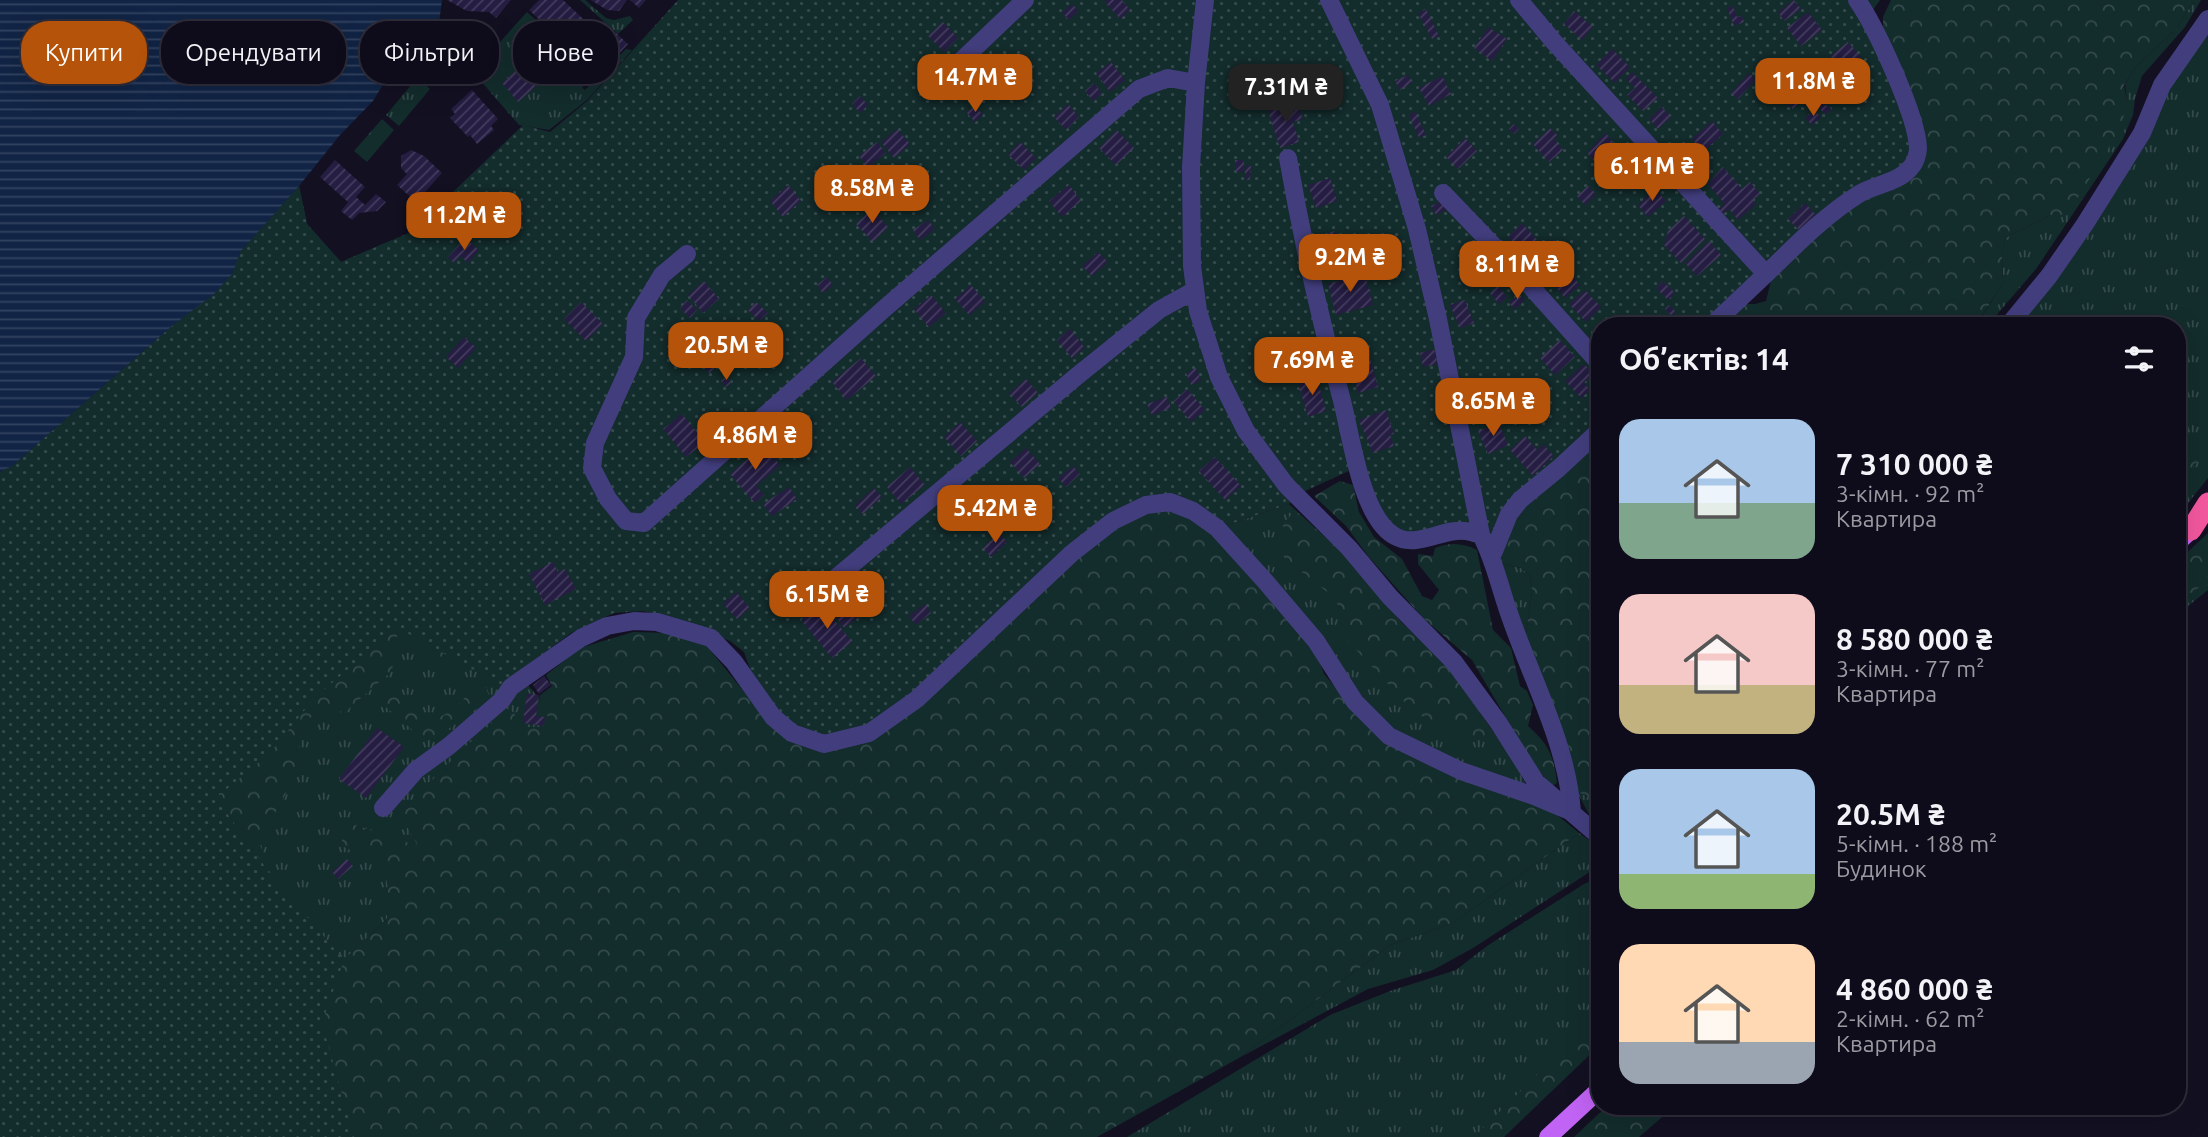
<!DOCTYPE html>
<html lang="uk">
<meta charset="utf-8">
<style>
:root{--surface:#0e0c1a;--page:#171523;--text:#f1f3f6;--muted:#9b9ba2;--line:#2e2c39;--accent:#b45309}
body{margin:0;font-family:Ubuntu,sans-serif;background:var(--page);color:var(--text);height:100vh;display:flex;flex-direction:column;font-size:26px;white-space:nowrap}
*{box-sizing:border-box;margin:0}
p{font-size:23px;color:var(--muted)}
.icon{flex:none;width:38px;height:38px;fill:none;stroke:currentColor;stroke-width:2;stroke-linecap:round;stroke-linejoin:round}
.map{position:relative;flex:1;overflow:hidden}
.details{position:absolute;left:1591px;top:317px;width:595px;height:798px;display:flex;flex-direction:column;background:var(--surface);border-radius:28px;box-shadow:0 7px 28px #0002,0 0 0 2px var(--line)}
.details>*{flex:none}
.guide{position:absolute;left:21px;top:21px;width:665px;height:63px;display:flex;gap:14px}
.price{position:absolute;translate:-50% -60px;padding:0 16px;border-radius:14px;background:var(--accent);color:#fff;font-size:23px;line-height:46px;filter:drop-shadow(0 2px 4px #0008)}
.price::after{content:'';position:absolute;left:50%;top:42px;width:21px;height:16px;margin-left:-10px;background:inherit;clip-path:polygon(0 0,100% 0,50% 100%)}
.price.on{background:#222;color:#fff}
ul{padding:0;list-style:none}
li{display:flex;align-items:center;gap:21px;height:175px;padding:0 28px}
li span{display:grid;place-items:center;flex:none;width:196px;height:140px;border-radius:21px;color:#555}
li>.icon{margin-inline-start:auto}
span .icon{width:84px;height:84px;fill:#fffc;stroke-width:1}
li b{font-size:30px}
h2{display:flex;justify-content:space-between;align-items:center;height:84px;padding:0 28px;font-size:30px}
.tag{padding:0 24px;border-radius:28px;background:var(--surface);box-shadow:0 7px 28px #0002,0 0 0 2px var(--line);font-size:24px;line-height:63px}
.tag.on{background:var(--accent);color:#fff}
.map>svg:first-child{display:block}
.grass{fill:url(#grass-tufts)}
.forest{fill:url(#forest-crowns)}
.garden{fill:url(#garden-dots)}
.water{fill:url(#water-rules)}
.building{fill:url(#building-hatch)}
.lines{fill:none;stroke-linecap:round;stroke-linejoin:round}
.minor{stroke:#423e7e;stroke-width:18}
.major{stroke:#c163f4;stroke-width:18}
.highway{stroke:#f3589e;stroke-width:21}
</style>
<div class="map">
<svg width="2208" height="1137" viewBox="0 0 2208 1137">
<defs>
<pattern id="grass-tufts" width="24" height="20" patternUnits="userSpaceOnUse" patternTransform="scale(1.75)"><rect width="24" height="20" fill="#132c2c"/><path d="M3 7l-1-3M5 7V3M7 7l1-3M15 17l-1-3M17 17v-4M19 17l1-3" fill="none" stroke="#354a4c"/></pattern>
<pattern id="forest-crowns" width="20" height="18" patternUnits="userSpaceOnUse" patternTransform="scale(1.75)"><rect width="20" height="18" fill="#132c2c"/><path d="M2 6a3 3 0 1 1 6 0M12 15a3 3 0 1 1 6 0" fill="none" stroke="#354a4c"/></pattern>
<pattern id="garden-dots" width="8" height="8" patternUnits="userSpaceOnUse" patternTransform="scale(1.75)"><rect width="8" height="8" fill="#132c2c"/><path d="M2 2h.1M6 6h.1" fill="none" stroke="#354a4c" stroke-width="1.8" stroke-linecap="round"/></pattern>
<pattern id="water-rules" width="6" height="5" patternUnits="userSpaceOnUse" patternTransform="scale(1.75)"><rect width="6" height="5" fill="#112445"/><path d="M0 2.5h6" fill="none" stroke="#334361"/></pattern>
<pattern id="building-hatch" width="6" height="6" patternUnits="userSpaceOnUse" patternTransform="scale(1.75)"><rect width="6" height="6" fill="#251d42"/><path d="M-1 1l2-2M0 6l6-6M5 7l2-2" fill="none" stroke="#443d5e"/></pattern>
</defs>
<rect width="100%" height="100%" fill="#131022"/>
<path class="grass" d="M580 0H585L606 18 614 20 630 16 633 20 618 34Z
M2194 0H2201L2185 27 2142 76 2135 99 2133 115 2123 139 2036 269 1988 325 1976 326 2003 283 2002 252 2005 238 2051 215 2127 101 2125 84 2135 68 2177 28Z
M527 12 567 48 565 50 572 59 590 44 607 59 582 88 585 90 626 49 632 50 587 100 549 130 519 125 473 72Z
M2208 26V478L2177 517V326H2014Z
M447 28 478 42 463 61 437 41Z
M417 78 430 89 399 126 386 115Z
M382 119 394 130 367 162 354 151Z
M1289 504 1350 560 1401 622 1448 666 1515 763 1527 787 1473 769 1407 740 1366 703 1321 637 1222 527Z
M2208 533V590L2177 615V562Z
M1501 564 1521 568 1530 575 1532 592 1525 641Z
M456 602 578 743 488 822 344 960 0 1137V997L398 628Z
M1577 792 1599 801V824L1591 818Z
M1579 833 1599 847V866L1473 948 1433 970 1368 989 1239 1058 1390 945 1453 923Z
M1599 878V1046L1504 1137H1127L1330 1015 1390 991 1456 970 1487 946 1584 884Z"/>
<path class="forest" d="M1891 0H2194L2177 28 2135 68 2124 85 2127 101 2121 128 2067 215H2051L2005 238 2002 252 2003 283 1976 325 1718 326 1741 304H1755L1766 301 1772 276 1883 41V17Z
M299 186 307 224 341 262 392 240 478 658 442 661 417 650 398 629 392 671 344 713 321 703 302 730 295 777 259 842 271 875 343 960 387 919 388 889 383 859 370 846 354 852 340 845 347 829 355 825 418 846 407 827 402 810 465 747 509 708 526 727H545L549 719 539 696 552 686 546 675 580 648 633 632 671 633 706 645 767 720 1143 512 1167 507 1205 528 1255 578 1317 654 1324 674 1370 728 1545 805 1579 833 1453 923 1390 945 1239 1058 1097 1137H350L0 472 12 466 173 325Z
M2208 429V449L2177 486V464Z
M1599 437V801L1577 792 1525 641 1532 592 1530 575 1521 568 1501 564 1502 551 1514 517Z
M1340 481 1353 485 1359 512 1374 537 1402 559 1422 596 1432 600 1439 590 1418 564V554L1433 556 1435 548C1450 542 1463 543 1477 550L1493 630 1511 648 1520 686 1527 691 1533 705 1528 726C1549 744 1554 757 1557 783L1552 786 1533 764 1472 660 1424 619 1368 556 1346 526 1314 496Z
M1295 510 1350 560 1401 622 1448 666 1478 710 1491 740 1474 739 1415 713 1346 639 1336 599 1284 558 1283 525Z
M2208 539V582L2177 602V571Z
M486 687 490 699 444 732 423 739 380 702 388 689 401 695 415 714 433 721 454 709 472 690Z
M1599 1014V1041L1498 1137H1474Z
M1607 1106H1675L1639 1137H1574Z"/>
<path class="garden" d="M678 0H1880L1865 21 1913 138 1907 164 1704 325 1600 326 1599 424 1493 541 1440 530 1399 533 1378 510 1362 465 1303 492 1289 504 1222 527 1139 499 910 697 867 728 820 737 786 726 755 683 744 652 730 641 677 619 643 611 614 613 571 633 501 685 398 628 315 697 270 753 216 798 271 875 344 960 322 1023 354 1137H0V472L12 466 173 325 213 295 232 273 240 252 299 186 307 224 341 262 411 232 523 125 550 132 587 101Z"/>
<path class="water" d="M0 0H442L439 23 390 73 373 101 340 135 299 186 240 252 233 273 213 295 173 325 12 466 0 472Z"/>
<path class="building" d="M447 0H511L496 18 489 12 467 11Z
M539 0H563L595 30 603 21 628 44 611 62 589 42 577 55 529 10Z
M591 0H627L619 11 607 10Z
M630 0H646L639 8Z
M1106 0H1122L1130 10 1120 19 1105 2Z
M1794 0 1801 9 1784 21 1778 12Z
M1072 4 1079 11 1069 20 1062 13Z
M1733 6 1737 17 1742 16 1744 22 1734 26 1727 8Z
M1426 9 1439 36 1432 39 1418 13Z
M1574 11 1593 27 1582 40 1564 24Z
M1808 12 1822 30 1801 46 1787 28Z
M943 22 958 38 944 52 928 36Z
M1488 27 1507 39 1492 61 1474 48Z
M436 40 456 58 439 77 419 60Z
M1848 42 1861 57 1855 62 1860 73 1852 81 1830 56Z
M1612 49 1630 67 1615 83 1596 65Z
M1111 62 1125 80 1110 92 1096 73Z
M522 65 539 84 518 102 502 83Z
M1632 72 1658 98 1643 111 1627 95 1635 88 1626 79Z
M1749 73 1756 79 1738 99 1731 93Z
M1408 75 1412 83 1400 90 1395 81Z
M1442 76 1451 94 1429 106 1419 88Z
M1094 83 1102 94 1093 101 1085 91Z
M1799 83 1809 91 1793 109 1784 100Z
M472 90 498 119 491 126 494 130 477 144 470 135 468 137 450 118 455 114 451 109Z
M860 96 868 105 860 113 852 104Z
M1822 103 1832 109 1826 114 1818 108Z
M1068 104 1079 117 1066 130 1054 117Z
M1288 105 1289 108 1298 105 1303 119 1293 122 1299 142 1280 148 1268 111Z
M975 106 983 115 975 122 966 112Z
M1662 107 1671 117 1658 129 1649 119Z
M1814 110 1821 117 1812 125 1805 118Z
M1415 111 1426 135 1419 138 1409 115Z
M1712 121 1723 134 1703 152 1692 139Z
M1514 124 1519 129 1514 134 1509 129Z
M1550 128 1558 136 1554 139 1563 150 1549 162 1533 144Z
M897 129 910 144 894 158 881 142Z
M1117 130 1134 148 1116 165 1099 148Z
M1605 133 1625 155 1605 173 1587 153Z
M1465 138 1477 151 1458 169 1446 157Z
M877 142 886 153 868 167 859 156Z
M1020 142 1036 158 1024 170 1008 154Z
M411 150 424 156 442 173 416 202 397 185 407 174 401 168V156Z
M335 160 365 187 356 197 365 205 376 194 386 202 377 211 359 213 352 220 341 211 348 202 320 177Z
M1235 160H1244V172H1235Z
M1245 165 1251 166 1250 180H1245Z
M1723 167 1742 189 1750 182 1760 194 1753 200 1756 204 1738 220 1729 209 1723 214 1719 209 1724 203 1708 184Z
M1330 178 1337 201 1316 208 1308 185Z
M788 185 801 201 783 217 770 201Z
M1069 185 1081 201 1062 217 1049 201Z
M1588 186 1596 195 1585 205 1577 196Z
M1655 189 1666 201 1648 217 1638 205Z
M1444 200 1448 209 1436 215 1431 206Z
M1805 203 1816 215 1799 230 1788 219Z
M872 209 888 227 873 242 856 224Z
M1684 216 1705 239 1681 263 1664 245 1668 231Z
M928 220 935 229 920 240 913 230Z
M1522 223 1540 243 1526 256 1508 237Z
M1335 231 1338 243 1348 240 1353 257 1328 264 1320 236Z
M465 238 479 250 468 263 460 256 454 263 448 257Z
M1553 239 1559 246 1539 265 1533 259Z
M1709 241 1721 255 1697 276 1685 263Z
M1098 252 1108 262 1092 276 1082 266Z
M1560 261 1580 285 1565 298 1544 274Z
M1365 274 1373 305 1336 315 1328 284Z
M827 277 833 285 823 293 817 285Z
M704 281 719 299 703 313 688 295Z
M1663 281 1675 293 1668 300 1656 288Z
M971 285 985 302 969 315 955 299Z
M1498 286 1507 297 1499 304 1490 293Z
M1585 290 1601 307 1586 322 1569 304Z
M1519 294 1525 300 1515 309 1509 303Z
M931 295 946 313 929 327 914 309Z
M687 300 697 310 690 318 680 308Z
M1465 300 1474 323 1460 328 1450 305Z
M581 302 603 324 586 341 564 319Z
M756 302 768 313 759 321 748 310Z
M1669 305 1676 312 1672 316 1665 309Z
M1070 329 1085 348 1072 358 1057 340Z
M464 337 476 348 458 368 446 357Z
M1560 340 1575 357 1555 375 1540 358Z
M1434 349 1438 364 1423 367 1420 353Z
M1369 355 1378 387 1358 393 1349 361Z
M861 358 876 376 847 400 832 382Z
M709 360 715 368 709 373 702 365Z
M1584 364 1593 374 1584 383 1590 390 1581 398 1565 381Z
M1196 368 1201 381 1191 385 1186 373Z
M726 377 731 383 726 387 721 381Z
M1317 378 1326 411 1308 417 1298 383Z
M1026 379 1038 393 1022 407 1009 393Z
M1187 389 1205 410 1191 422 1174 401Z
M1167 397 1171 408 1152 415 1147 404Z
M1386 410 1394 434 1390 435 1394 446 1373 453 1359 420Z
M682 414 705 442 686 457 663 429Z
M960 422 977 441 961 456 944 437Z
M1499 423 1508 445 1488 454 1478 431Z
M1525 436 1537 450 1543 444 1554 456 1533 476 1510 450Z
M763 445 780 465 756 486 764 495 755 503 730 474Z
M1026 448 1040 464 1024 478 1010 462Z
M1215 457 1241 486 1225 500 1199 471Z
M1073 466 1080 474 1066 487 1058 478Z
M910 467 925 485 901 504 887 487Z
M789 487 797 499 772 516 763 504Z
M874 488 882 497 863 514 855 505Z
M967 499 979 515 964 528 951 511Z
M999 533 1007 542 991 557 983 548Z
M553 562 558 572 565 569 576 589 545 605 529 574Z
M860 587 873 606 844 628 830 609Z
M736 592 750 608 737 619 723 604Z
M822 604 852 642 832 658 801 620Z
M925 604 931 613 916 625 909 616Z
M544 676 551 685 539 694 533 685Z
M527 693 539 695 536 716 545 717 544 726 523 723Z
M377 728 404 747 366 798 339 779Z
M347 859 353 866 338 879 332 872Z"/>
<g class="lines">
<path class="minor" d="M1205 0 1196 83 1191 167 1192 266 1198 311 1219 377 1246 431 1286 485 1349 548 1390 597 1454 662 1498 722 1536 782 1600 837
M1519 0 1554 42 1766 274 1711 326
M941 80 1025 0
M1288 158C1302 239 1320 318 1341 397 1351 433 1360 514 1393 535 1416 550 1442 528 1465 531 1470 531 1476 534 1481 535
M1443 193 1508 261 1600 364
M687 254 662 275 636 318 634 357 595 443 592 468 608 499 626 521 644 523 885 308 1139 89 1168 78 1196 83
M1766 274C1795 246 1824 216 1859 194 1875 184 1899 183 1911 167 1915 163 1918 154 1918 148 1917 116 1876 27 1857 0
M2008 326 2049 276 2085 224 2142 133 2162 85 2208 19
M1492 556 1509 514 1520 500 1559 468 1600 430
M800 608 1077 376 1159 310 1195 290
M383 808 416 770 449 746 502 700 511 687 581 638 607 626 634 621 657 622 711 638 734 662 773 717 792 733 824 744 869 733 917 699 1072 553 1113 521 1146 505 1170 502 1193 511 1217 528 1265 581 1316 641 1355 702 1389 736 1461 771 1534 796 1572 812C1567 744 1532 680 1510 616 1500 589 1495 561 1481 535L1438 319 1417 229 1380 105 1329 0"/>
<path class="major" d="M2177 543 2191 530
M1548 1137 1600 1089"/>
<path class="highway" d="M2191 530 2208 503"/>
</g>
</svg>
<b class="price" style="left:975px;top:114px">14.7M ₴</b>
<b class="price" style="left:1813px;top:118px">11.8M ₴</b>
<b class="price on" style="left:1286px;top:124px">7.31M ₴</b>
<b class="price" style="left:1652px;top:203px">6.11M ₴</b>
<b class="price" style="left:872px;top:225px">8.58M ₴</b>
<b class="price" style="left:464px;top:252px">11.2M ₴</b>
<b class="price" style="left:1350px;top:294px">9.2M ₴</b>
<b class="price" style="left:1517px;top:301px">8.11M ₴</b>
<b class="price" style="left:726px;top:382px">20.5M ₴</b>
<b class="price" style="left:1312px;top:397px">7.69M ₴</b>
<b class="price" style="left:1493px;top:438px">8.65M ₴</b>
<b class="price" style="left:755px;top:472px">4.86M ₴</b>
<b class="price" style="left:995px;top:545px">5.42M ₴</b>
<b class="price" style="left:827px;top:631px">6.15M ₴</b>
<div class="guide">
<a class="tag on">Купити</a>
<a class="tag">Орендувати</a>
<a class="tag">Фільтри</a>
<a class="tag">Нове</a>
</div>
<section class="details">
<h2>Об’єктів: 14<svg class="icon" aria-label="filters" viewBox="0 0 24 24"><path d="M4 7h16M4 17h16"/><circle cx="9" cy="7" r="2"/><circle cx="15" cy="17" r="2"/></svg></h2>
<ul>
<li><span style="background:linear-gradient(#a9c7e8 60%,#7fa58c 0)"><svg class="icon" aria-label="home" viewBox="0 0 24 24"><path d="M3 11l9-7 9 7M6 9v11h12V9"/></svg></span><div><b>7 310 000 ₴</b><p>3-кімн. · 92 m²</p><p>Квартира</p></div></li>
<li><span style="background:linear-gradient(#f6c9c9 65%,#c2b280 0)"><svg class="icon" aria-label="home" viewBox="0 0 24 24"><path d="M3 11l9-7 9 7M6 9v11h12V9"/></svg></span><div><b>8 580 000 ₴</b><p>3-кімн. · 77 m²</p><p>Квартира</p></div></li>
<li><span style="background:linear-gradient(#a9c7e8 75%,#8fb573 0)"><svg class="icon" aria-label="home" viewBox="0 0 24 24"><path d="M3 11l9-7 9 7M6 9v11h12V9"/></svg></span><div><b>20.5M ₴</b><p>5-кімн. · 188 m²</p><p>Будинок</p></div></li>
<li><span style="background:linear-gradient(#ffd9b3 70%,#9aa5b1 0)"><svg class="icon" aria-label="home" viewBox="0 0 24 24"><path d="M3 11l9-7 9 7M6 9v11h12V9"/></svg></span><div><b>4 860 000 ₴</b><p>2-кімн. · 62 m²</p><p>Квартира</p></div></li>
</ul>
</section>
</div>
